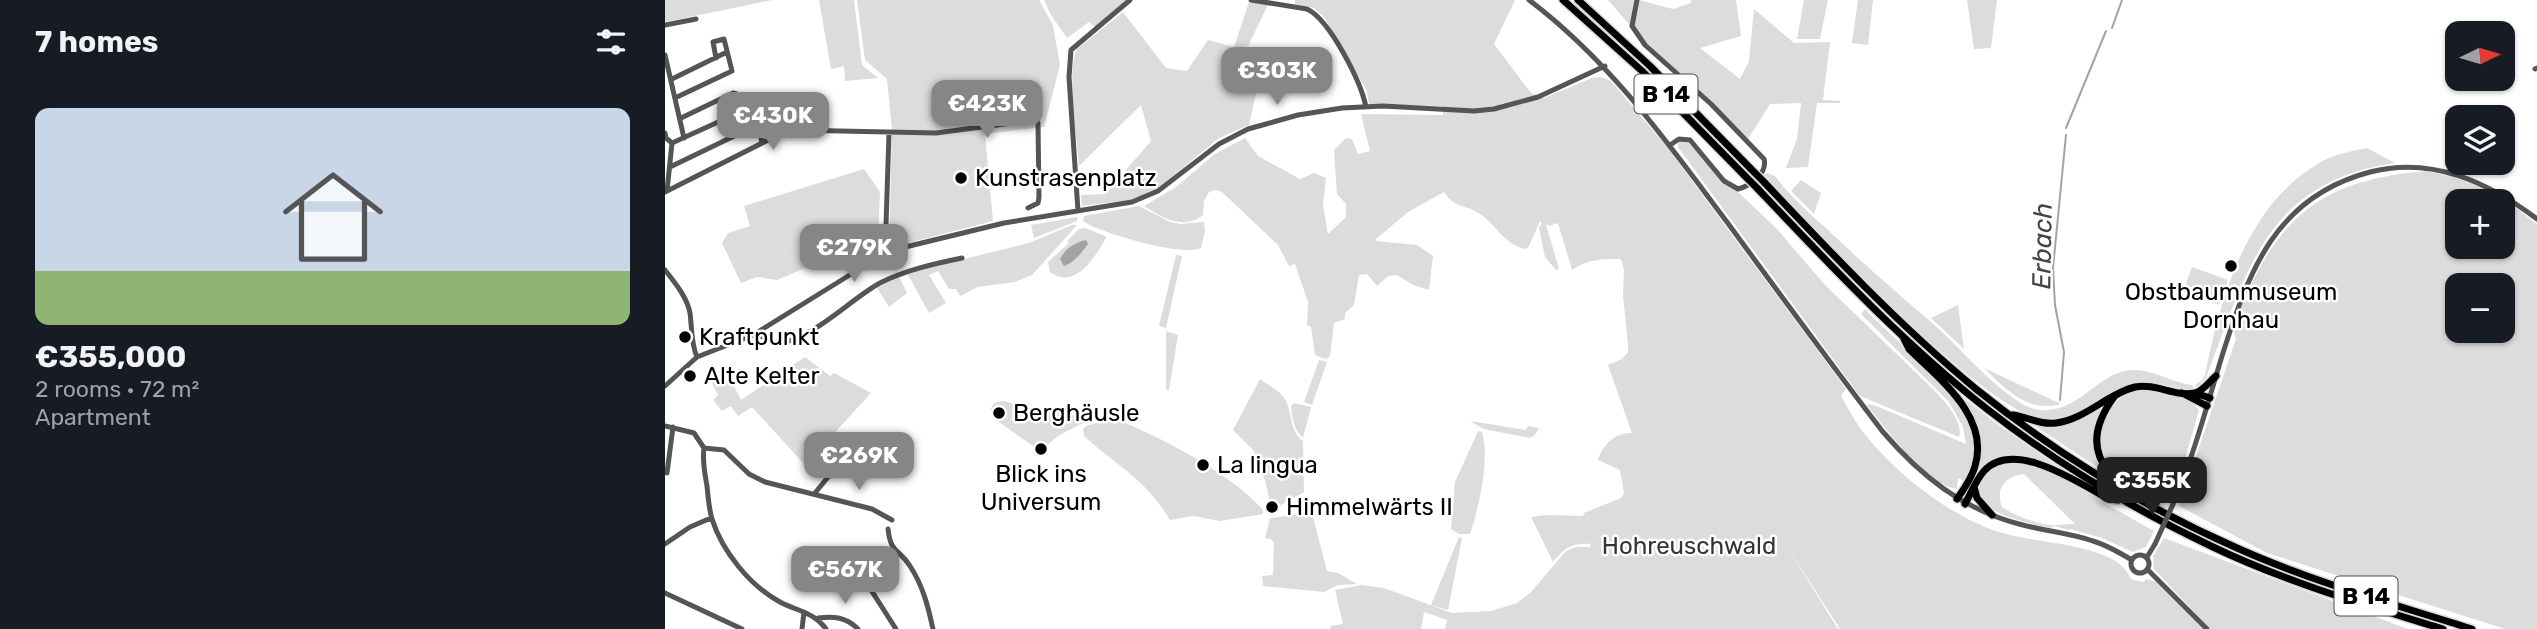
<!DOCTYPE html>
<meta charset="utf-8">
<style>
:root{--surface:#171b24;--page:#242831;--text:#f1f3f6;--muted:#9ea1a6;--line:#363941;--accent:#858687}
body{margin:0;font-family:Rubik,sans-serif;background:var(--page);color:var(--text);height:100vh;display:flex;flex-direction:column;font-size:26px;white-space:nowrap}
*{box-sizing:border-box;margin:0}
p{font-size:23px;color:var(--muted)}
.icon{flex:none;width:38px;height:38px;fill:none;stroke:currentColor;stroke-width:2;stroke-linecap:round;stroke-linejoin:round}
.map{position:relative;flex:1;overflow:hidden}
.details{display:flex;flex-direction:column;background:var(--surface);width:665px}
.details>*{flex:none}
.needle{width:46px;rotate:85deg}
.tools{position:absolute;left:1780px;top:21px;display:grid;gap:14px}
.tools a{display:grid;place-items:center;width:70px;height:70px;border-radius:14px;background:var(--surface);box-shadow:0 2px 5px #0004;font-size:35px}
.price{position:absolute;translate:-50% -60px;padding:0 16px;border-radius:14px;background:var(--accent);color:#fff;font-size:23px;line-height:46px;filter:drop-shadow(0 2px 4px #0008)}
.price::after{content:'';position:absolute;left:50%;top:42px;width:21px;height:16px;margin-left:-10px;background:inherit;clip-path:polygon(0 0,100% 0,50% 100%)}
.price.current{background:#222;color:#fff}
ul{padding:0;list-style:none}
li{display:grid;align-content:center;gap:14px;height:371px;padding:0 35px}
li+li{border-top:2px solid var(--line)}
li span{display:grid;place-items:center;height:217px;border-radius:14px;color:#555}
li>.icon{margin-inline-start:auto}
span .icon{width:126px;height:126px;fill:#fffc;stroke-width:1}
li b{font-size:30px}
h2{display:flex;justify-content:space-between;align-items:center;height:84px;padding:0 35px;font-size:30px}
main{display:flex;flex:1;min-height:0}
.map>svg:first-child{display:block}
.green{fill:#dcdcdc;fill-rule:evenodd}
.water{fill:#a3a3a3}
.lines{fill:none;stroke-linecap:round;stroke-linejoin:round}
.stream{stroke:#a3a3a3;stroke-width:2}
.highway-casing{stroke:#dbdbdb;stroke-width:10}
.minor{stroke:#555;stroke-width:5}
.highway{stroke:#000;stroke-width:7}
.highway-bridge-casing{stroke:#dbdbdb;stroke-width:10;stroke-linecap:butt}
.minor-bridge{stroke:#555;stroke-width:5}
.highway-bridge{stroke:#000;stroke-width:7}
.poi-dot{fill:#000;stroke:#fff;stroke-width:2.5}
.labels{text-anchor:middle;stroke-width:5;stroke-linejoin:round;paint-order:stroke}
.shield{fill:#fff;stroke:#4c4c4c;stroke-width:2}
.shield-label{font-size:23px;font-weight:bold;fill:#000}
.poi-label{font-size:24px;fill:#000;stroke:#fff;text-anchor:start}
.park-label{font-size:24px;fill:#333;stroke:#fff}
.water-label{font-size:26px;font-style:italic;fill:#444;stroke:#fff}
</style>
<main>
<section class="details">
<h2>7 homes<svg class="icon" aria-label="filters" viewBox="0 0 24 24"><path d="M4 7h16M4 17h16"/><circle cx="9" cy="7" r="2"/><circle cx="15" cy="17" r="2"/></svg></h2>
<ul>
<li><span style="background:linear-gradient(#c9d6e8 75%,#8fb573 0)"><svg class="icon" aria-label="home" viewBox="0 0 24 24"><path d="M3 11l9-7 9 7M6 9v11h12V9"/></svg></span><div><b>€355,000</b><p>2 rooms · 72 m²</p><p>Apartment</p></div></li>
</ul>
</section>
<div class="map">
<svg width="1872" height="629" viewBox="0 0 1872 629">
<rect width="100%" height="100%" fill="#fff"/>
<path class="green" d="M0 0H107L0 22Z
M154 0H189L197 65 213 78 180 81 179 66 166 69Z
M192 0H374L388 25 395 65 379 127 320 134 328 221 224 248 227 129 222 79 200 60Z
M379 0H463L430 27 424 22 402 38 386 15Z
M630 0H850L829 44 866 93 879 98 927 78 936 77 946 81 1002 147 1181 389 1176 396C1184 410 1192 425 1202 437 1235 477 1291 521 1341 534 1370 542 1439 545 1459 568 1463 572 1463 576 1468 580L1478 582 1481 579 1492 582 1539 629H1175L1119 542 1173 629H780L782 620 759 612 756 629H666L665 626 678 624 670 590 697 585 719 588 787 613 826 611 852 603 866 592 901 551 911 547H925L926 544C907 543 900 547 888 562L866 517 880 515 918 516 919 513 956 498 959 493 955 470 933 460C937 445 951 432 967 433L943 365 957 359 963 352V344L958 295 959 270 956 259C937 259 923 259 907 270L893 223 884 226 881 224 894 269 891 270 880 257 874 228 877 223 875 221 864 246 861 249C838 245 831 223 812 212 797 204 790 208 779 192L743 212 711 239V241L752 245 768 256 764 290 748 285 732 275 723 276 712 286 702 274 694 275 689 305 680 313V319L669 323 665 356 661 359 650 355 646 327 642 325 643 302 630 264 624 266 613 245 557 192 551 190 544 192 539 201 538 215C519 231 496 217 479 206L511 187 550 154 580 138 593 156 635 179 649 173 661 178 658 205 663 234 681 217V204L672 194 669 150 681 138 687 139 693 154 705 151 696 114 778 115V106L704 104 702 91 659 17 649 8 630 4Z
M943 0H974L1008 9 1026 3V0H1071L1076 36 1035 48 1075 79 1084 61 1089 9 1129 43 1165 42 1158 100 1175 101V103H1152L1143 167 1121 168 1132 139 1136 103 1105 104 1083 139 981 44Z
M1139 0H1163L1155 39H1132Z
M1193 0H1208L1203 45 1187 43Z
M1302 0H1332L1326 48 1309 49Z
M584 2 603 5 583 46 575 45 600 52 584 125 554 138 492 189 466 200 417 206 416 195 440 194 486 141 476 105 414 166C412 139 401 72 412 49L458 12 501 68 522 71 543 40 569 47Z
M1017 140 1025 144 1059 184 1072 191 1112 229 1160 285 1269 390C1279 401 1299 421 1294 437L1195 396 1013 147V142Z
M1702 148 1730 163C1600 182 1581 273 1541 378L1532 387 1530 385 1537 380 1540 375C1555 298 1582 203 1656 162 1671 154 1686 151 1702 148Z
M199 169 215 192 213 237 112 280 92 277 76 283 57 243 63 233 85 226 79 206Z
M1761 171C1807 180 1837 194 1872 225V629H1840L1602 553 1514 506 1571 339C1565 324 1577 303 1584 289 1623 205 1671 179 1761 171ZM1792 201H1838V247H1792ZM1792 285H1838V331H1792Z
M1102 173 1110 176C1125 196 1144 213 1162 229 1195 261 1230 291 1265 321 1294 346 1319 378 1351 400 1358 405 1367 409 1375 410 1412 413 1429 378 1460 371 1484 366 1505 383 1527 385L1529 390C1509 388 1491 380 1471 383 1439 389 1417 421 1383 420 1325 420 1145 223 1099 175Z
M1136 180 1156 193 1149 214 1126 191Z
M474 206 505 222 515 224 539 222 540 231 536 248C518 257 435 233 418 221L419 216Z
M412 217V221L369 238 366 225Z
M407 225H412L367 275 350 282 313 287 295 296 291 289H284L273 271 264 275 281 303 264 313 242 273 364 243Z
M420 228 440 236 441 238C430 257 410 291 385 272L383 262 404 243 402 241 414 229Z
M511 255 517 256 501 328 494 326Z
M1527 267 1563 280 1554 305 1518 292Z
M234 277 242 293 224 307 212 288Z
M1293 305 1299 349 1266 318Z
M1200 309C1225 335 1294 394 1306 425 1313 444 1309 464 1300 482L1293 478 1292 489C1262 485 1219 427 1201 404L1209 405 1301 444 1298 427 1284 402 1196 314Z
M501 331 513 335 504 390H501Z
M140 357 165 376 169 373 206 393 140 465 87 407 73 416 66 406 57 411 48 400 53 395 47 383 64 376 76 400Z
M654 360 662 362 647 405 639 402Z
M1319 368 1396 404C1363 413 1341 390 1319 368Z
M595 379C603 385 617 392 621 401 628 416 624 430 638 441L639 492 607 510 600 481 589 451 568 430Z
M1476 389C1497 391 1521 394 1534 410L1516 473 1513 479 1509 477 1508 478 1511 480 1504 500 1497 497 1495 503C1478 493 1458 485 1445 469 1420 439 1441 397 1476 389Z
M1291 392 1329 422 1406 476C1382 465 1342 440 1319 468 1312 476 1307 487 1300 495 1304 485 1311 475 1314 464 1321 435 1307 414 1291 392Z
M338 401 378 411 421 417 420 422 393 436 375 451 327 417 326 408 329 403Z
M1442 402C1424 432 1430 442 1441 473L1367 424 1386 426Z
M629 403 646 407 638 438C629 430 627 418 626 406Z
M448 418C494 436 566 473 598 510V514L555 521 528 516 505 520C479 477 453 467 419 436L418 429 421 426Z
M805 421 861 430 863 426 874 428 870 435 865 438 819 429Z
M813 431 817 432C825 459 814 508 805 534H794L786 529 790 482Z
M1349 460 1377 468 1433 496 1432 499 1489 531 1481 547 1468 552 1437 538 1405 529 1404 530 1389 526 1386 528C1364 523 1319 516 1313 490 1316 470 1331 465 1349 460ZM1359 474 1410 524C1402 524 1394 525 1387 525 1374 525 1348 515 1337 507 1330 489 1340 476 1359 474Z
M647 513 662 571 673 573 692 584 673 585 659 592 598 586 597 576 608 575 609 543 606 539 600 538 605 518Z
M794 537 797 538 783 610 766 605Z
M1499 538 1743 629H1545L1489 569 1488 556Z"/>
<path class="water" d="M421 240 423 244C417 252 409 263 399 266L395 259C401 248 409 243 421 240Z"/>
<g class="lines">
<path class="stream" d="M1447 28 1457 0
M1401 128 1441 31
M1395 400 1399 352 1390 305 1388 268 1401 135"/>
<defs>
<path id="highway" d="M898 0 977 71 1080 176
M913 0 985 66 1086 169
M1099 182C1167 254 1235 326 1311 389 1390 453 1479 507 1572 548 1648 582 1728 604 1807 629
M1092 188C1165 265 1238 343 1322 409 1391 463 1468 509 1548 547 1621 582 1700 605 1778 629
M1239 339 1244 349C1274 379 1325 416 1310 466 1307 478 1299 489 1292 499
M1517 393 1542 406
M1530 393 1545 398
M1449 397C1432 420 1423 447 1444 472 1450 479 1458 484 1465 490
M1348 415C1363 417 1375 425 1391 423 1421 419 1442 394 1470 387 1491 383 1510 397 1530 393 1538 391 1545 381 1551 376
M1309 487 1312 498 1327 515
M1300 504C1306 493 1311 480 1319 471 1349 438 1413 483 1444 499L1453 500"/>
</defs>
<use href="#highway" class="highway-casing"/>
<path class="minor" d="M586 0 642 9C665 20 696 82 701 107
M864 0C945 61 1002 142 1062 222 1114 293 1165 363 1218 432 1256 476 1297 509 1354 524 1379 531 1405 533 1428 541 1442 545 1455 553 1467 560
M972 0 967 26 980 45 1046 104 1099 159C1103 173 1085 186 1073 189L1059 181 1025 140 1014 139 1005 145
M0 25 31 19
M0 55 19 138
M1870 69 1872 68
M7 79 62 52
M12 97 67 71 59 39 48 42 51 58
M0 133 1 138 7 143 2 191
M7 143 73 113 75 109 72 94 68 93 16 118
M5 167 90 126 94 129 97 143
M0 192 117 133 127 130 271 133 371 120 373 123 374 197 373 203 363 208
M413 211 404 77 406 50 465 0
M220 255 224 133
M0 270C10 283 22 297 25 313 27 328 26 344 32 357
M90 335 99 337 108 343C141 346 185 299 215 283 241 270 268 264 297 258
M0 386 32 357 88 335 204 263 232 249 339 223 467 202 493 191 554 144 583 129 633 115 677 108 718 106 809 111 829 109 873 97 940 66
M0 426 29 433 39 448
M39 448C37 461 40 474 42 486 43 497 44 509 47 519 57 551 85 586 115 602 132 611 149 612 161 629
M39 448 59 450 84 474 100 482 207 509 227 520
M2 473 8 427
M150 493 176 461
M1509 502C1529 455 1542 405 1557 356 1584 271 1610 197 1705 172 1767 156 1823 182 1872 219
M223 529C226 555 234 548 245 566 258 586 263 606 268 629
M0 544 25 527 46 518
M1466 564a9 9 0 1 1 18 0a9 9 0 1 1-18 0Z
M1482 557 1490 544
M1483 570 1542 629
M199 579 231 629
M0 593 77 629
M153 618C169 616 181 617 193 629
M137 629 139 612"/>
<use href="#highway" class="highway"/>
<defs>
<path id="highway-bridge" d="M1086 169 1099 182
M1080 176 1092 188"/>
</defs>
<use href="#highway-bridge" class="highway-bridge-casing"/>
<path class="minor-bridge" d="M1490 544 1509 502"/>
<use href="#highway-bridge" class="highway-bridge"/>
</g>
<g class="poi-dot">
<circle cx="296" cy="178" r="7"/>
<circle cx="1566" cy="266" r="7"/>
<circle cx="20" cy="337" r="7"/>
<circle cx="25" cy="376" r="7"/>
<circle cx="334" cy="413" r="7"/>
<circle cx="376" cy="449" r="7"/>
<circle cx="538" cy="465" r="7"/>
<circle cx="607" cy="507" r="7"/>
</g>
<g class="labels">
<g class="shield">
<rect x="969.5" y="74.5" width="63" height="39" rx="5"/>
<rect x="1669.5" y="576.5" width="63" height="39" rx="5"/>
</g>
<g class="shield-label">
<text x="1001" y="102">B 14</text>
<text x="1701" y="604">B 14</text>
</g>
<g class="poi-label">
<text x="310" y="186">Kunstrasenplatz</text>
<text x="1566" y="300" text-anchor="middle">Obstbaummuseum<tspan x="1566" dy="28">Dornhau</tspan></text>
<text x="34" y="345">Kraftpunkt</text>
<text x="39" y="384">Alte Kelter</text>
<text x="348" y="421">Berghäusle</text>
<text x="552" y="473">La lingua</text>
<text x="376" y="482" text-anchor="middle">Blick ins<tspan x="376" dy="28">Universum</tspan></text>
<text x="621" y="515">Himmelwärts II</text>
</g>
<g class="park-label">
<text x="1024" y="554">Hohreuschwald</text>
</g>
<g class="water-label">
<text transform="translate(1377 246) rotate(-89)" y="9">Erbach</text>
</g>
</g>
</svg>
<div class="tools">
<a><svg class="needle" viewBox="-14 -14 28 28"><path d="M0-13l5 13h-10z" fill="#e53935"/><path d="M0 13l5-13h-10z" fill="#9ea1a6"/></svg></a>
<a><svg class="icon" aria-label="layers" viewBox="0 0 24 24"><path d="M12 4l9 5-9 5-9-5zM3 14l9 5 9-5"/></svg></a>
<a>+</a>
<a>−</a>
</div>
<b class="price" style="left:612px;top:107px">€303K</b>
<b class="price" style="left:322px;top:140px">€423K</b>
<b class="price" style="left:108px;top:152px">€430K</b>
<b class="price" style="left:189px;top:284px">€279K</b>
<b class="price" style="left:194px;top:492px">€269K</b>
<b class="price current" style="left:1487px;top:517px">€355K</b>
<b class="price" style="left:180px;top:606px">€567K</b>
</div>
</main>
